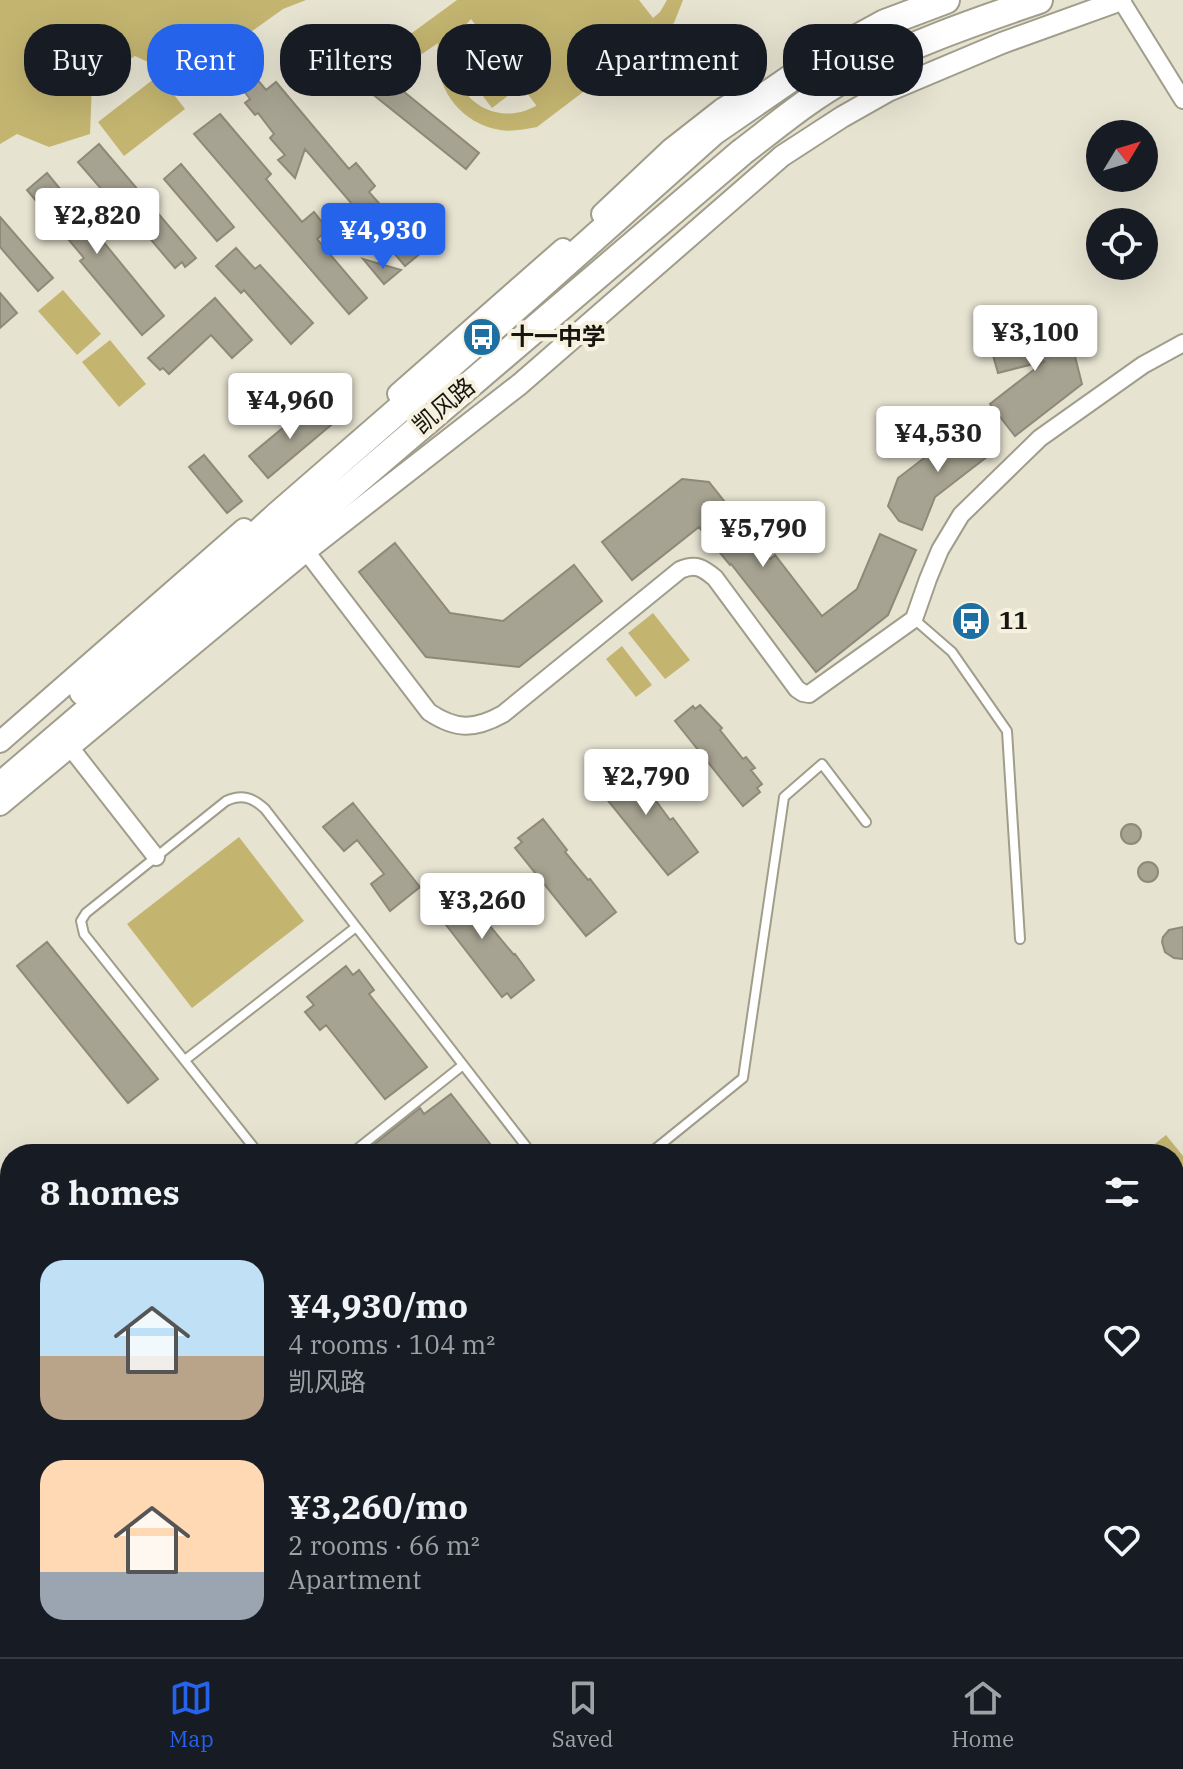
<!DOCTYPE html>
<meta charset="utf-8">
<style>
:root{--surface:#171b24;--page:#242831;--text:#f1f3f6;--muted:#9ea1a6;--line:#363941;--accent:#2563eb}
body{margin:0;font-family:"IBM Plex Serif","Noto Sans SC",serif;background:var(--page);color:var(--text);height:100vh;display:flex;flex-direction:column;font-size:30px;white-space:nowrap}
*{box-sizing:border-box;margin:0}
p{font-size:26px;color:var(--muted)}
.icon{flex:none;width:44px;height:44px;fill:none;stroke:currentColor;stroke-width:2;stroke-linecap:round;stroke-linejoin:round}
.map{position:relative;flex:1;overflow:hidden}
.details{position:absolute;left:0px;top:1144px;width:1184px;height:514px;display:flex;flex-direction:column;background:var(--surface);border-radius:32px 32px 0 0;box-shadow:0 8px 32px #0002}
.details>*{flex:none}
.guide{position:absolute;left:24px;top:24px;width:1136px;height:72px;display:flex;gap:16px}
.needle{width:52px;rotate:52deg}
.tools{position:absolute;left:1086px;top:120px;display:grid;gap:16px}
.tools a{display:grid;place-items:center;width:72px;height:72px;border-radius:50%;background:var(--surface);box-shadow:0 8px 32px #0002;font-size:40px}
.price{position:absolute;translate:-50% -68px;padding:0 18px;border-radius:8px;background:#fff;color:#222;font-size:26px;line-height:52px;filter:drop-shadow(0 2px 4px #0008)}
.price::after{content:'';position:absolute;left:50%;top:48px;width:24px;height:18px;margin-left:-12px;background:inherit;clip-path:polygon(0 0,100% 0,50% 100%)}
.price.current{background:var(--accent);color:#fff}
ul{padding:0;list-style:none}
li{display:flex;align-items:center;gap:24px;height:200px;padding:0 40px}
li span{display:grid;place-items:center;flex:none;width:224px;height:160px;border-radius:24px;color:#555}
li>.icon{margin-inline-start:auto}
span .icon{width:96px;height:96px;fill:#fffc;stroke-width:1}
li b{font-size:34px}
h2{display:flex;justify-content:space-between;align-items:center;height:96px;padding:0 40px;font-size:34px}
.tag{padding:0 28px;border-radius:32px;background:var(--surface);box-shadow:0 8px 32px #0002;font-size:28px;line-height:72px}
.tag.current{background:var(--accent);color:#fff}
.tabs{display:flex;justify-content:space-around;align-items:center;height:112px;border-top:2px solid var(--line);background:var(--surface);font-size:22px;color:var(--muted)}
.tabs a{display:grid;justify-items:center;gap:4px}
.tabs .current{color:var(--accent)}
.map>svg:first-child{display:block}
.green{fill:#c3b470;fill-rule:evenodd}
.water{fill:#81c4f3}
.building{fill:#a7a392;stroke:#8e8a79;stroke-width:2}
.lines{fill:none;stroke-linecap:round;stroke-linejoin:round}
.service-casing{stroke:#a19d8b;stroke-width:12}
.minor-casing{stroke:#a19d8b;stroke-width:20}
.tertiary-casing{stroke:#a19d8b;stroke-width:24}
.trunk-casing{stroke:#a19d8b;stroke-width:30}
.service{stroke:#fff;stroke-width:8}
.minor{stroke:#fff;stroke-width:16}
.tertiary{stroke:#fff;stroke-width:20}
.trunk{stroke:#fff;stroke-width:26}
.labels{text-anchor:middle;stroke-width:8;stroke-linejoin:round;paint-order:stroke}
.poi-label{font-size:24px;font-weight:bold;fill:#17150f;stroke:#f5f1de;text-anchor:start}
.street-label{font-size:24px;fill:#17150f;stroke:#f5f1de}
</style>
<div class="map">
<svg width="1183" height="1657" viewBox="0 0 1183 1657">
<rect width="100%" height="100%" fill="#e7e3d1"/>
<path class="green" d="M0 0H306L283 9 241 39 217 66 176 75 135 56 92 83 90 134 49 147 17 134 0 144Z
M457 0H639L653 18 660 12 667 0H683L674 23 537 127C525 129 512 132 500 130 458 123 432 84 438 43L403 67 390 49ZM471 19 536 105V106C478 137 426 66 471 19Z
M482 42 517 89 492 108 456 61Z
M159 75 185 109 124 156 98 122Z
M63 290 101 334 77 355 38 311Z
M110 340 146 384 119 407 82 362Z
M653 613 690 660 665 679 628 633Z
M622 646 652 685 636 697 606 659Z
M239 837 304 921 192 1008 127 924Z
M1166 1135 1183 1156V1199L1174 1206V1154H1142Z"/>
<path class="water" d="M0 1185 10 1193V1309L0 1284Z"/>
<path class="building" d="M349 47 479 153 466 169 335 64Z
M253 77 257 79 266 90 276 82 349 169 356 163 375 186 369 192 422 252 405 266 305 149 295 178 278 160 285 155 270 138 274 134 258 113 255 115 245 103 250 99 244 91 243 83 247 78Z
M220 114 271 174 266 179 302 222 314 212 328 230 317 239 367 298 349 314 194 134Z
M99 144 196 258 185 267 182 262 175 268 119 202 115 205 78 162Z
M181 164 234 227 217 241 164 179Z
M47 173 164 316 142 335 80 261 84 258 27 190Z
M0 217 53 278 38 291 0 247Z
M236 248 255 269 260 265 313 323 291 344 244 290 241 293 216 266Z
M363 259 401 270 384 284Z
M0 293 17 313 0 328Z
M215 298 252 340 232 358 211 335 169 374 163 368 160 370 148 358Z
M1066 321 1082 384 1015 436 990 404 1045 361 998 373 989 341Z
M313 403 331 425 268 478 249 456Z
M974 420 997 449 935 497 922 530 899 521 888 506 898 478Z
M204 455 242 501 227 513 189 467Z
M682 479 709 482 770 559 775 555 822 616 857 589 880 534 916 550 888 615 816 672 731 564 730 565 699 527 632 580 602 542Z
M395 543 450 613 503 621 574 565 602 601 519 667 426 657 359 572Z
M700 705 722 728 720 730 743 759 746 757 755 768 751 770 762 784 757 788 760 792 743 806 675 721 693 706 695 709Z
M625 758 649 789 648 790 670 820 673 818 698 852 668 875 597 787 604 782 601 778Z
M353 803 420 887 390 911 371 884 384 874 357 840 344 851 323 827Z
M543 819 567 850 565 852 588 880 590 879 616 912 586 936 515 848 522 842 518 838Z
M1121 834a10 10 0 1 1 20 0a10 10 0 1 1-20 0Z
M1138 872a10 10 0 1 1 20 0a10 10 0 1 1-20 0Z
M460 880 488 916 484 919 514 955 515 954 534 980 511 998 507 993 502 997 436 912 442 907 436 899Z
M1183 927V959L1174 958 1165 952 1162 942 1163 937 1169 930Z
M47 942 158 1079 128 1103 17 966Z
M346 966 353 975 359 970 374 990 369 994 427 1067 385 1099 326 1025 320 1030 305 1012 314 1005 307 997Z
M451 1094 498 1154H362L420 1108 424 1114Z"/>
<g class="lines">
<defs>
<path id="service" d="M914 619 952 652 1007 731 1020 939
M185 1060 356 927
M259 1154 84 934 81 921 86 913 226 801C242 794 252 797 265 809L532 1154
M351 1154 463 1065
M649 1154 743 1078 784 797 822 764 866 822
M1174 1391 1183 1395
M0 1396 10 1417
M1174 1517 1183 1528
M1174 1585 1183 1578
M0 1589 8 1601
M72 1648 79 1657
M293 1648 300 1657
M559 1648 561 1657
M760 1648 767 1657
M993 1648 1000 1657
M1059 1648 1066 1657
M1164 1648 1170 1657
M11 1657 22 1648
M652 1657 664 1648
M1082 1657 1093 1648"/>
<path id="minor" d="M1121 0 1183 100
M299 542 429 712C456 730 474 730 503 714L680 570C696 563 703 568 715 578L797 689 803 693 809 694 914 619 928 579 940 550 961 515 1040 438 1143 365 1183 343
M70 747 156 857"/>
<path id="tertiary" d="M602 214 671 149 722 109 753 90
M398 394 563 249
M0 742 244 529
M0 805 306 551 520 384 782 156 842 117 888 91 1002 43 1121 0"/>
<path id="trunk" d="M83 692 278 515 501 321 713 132 819 59 885 23 946 0
M0 786 742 152C775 127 809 98 846 78 908 45 974 22 1039 0"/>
</defs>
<use href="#service" class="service-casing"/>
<use href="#minor" class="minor-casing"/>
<use href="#tertiary" class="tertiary-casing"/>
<use href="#trunk" class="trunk-casing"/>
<use href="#service" class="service"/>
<use href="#minor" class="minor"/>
<use href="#tertiary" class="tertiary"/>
<use href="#trunk" class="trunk"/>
</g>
<defs>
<symbol id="bus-disc" viewBox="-11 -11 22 22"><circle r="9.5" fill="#1d70a1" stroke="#f5f1de"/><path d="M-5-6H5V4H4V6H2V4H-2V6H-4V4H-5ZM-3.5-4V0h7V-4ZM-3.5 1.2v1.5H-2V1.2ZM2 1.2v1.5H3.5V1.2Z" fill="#fff"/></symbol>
</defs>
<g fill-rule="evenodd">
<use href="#bus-disc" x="460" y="315" width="44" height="44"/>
<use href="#bus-disc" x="949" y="599" width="44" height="44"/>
</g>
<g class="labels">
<g class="poi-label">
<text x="510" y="345">十一中学</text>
<text x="999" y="629">11</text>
</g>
<g class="street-label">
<text transform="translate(444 406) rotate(-40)" y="8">凯风路</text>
</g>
</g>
</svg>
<div class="tools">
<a><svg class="needle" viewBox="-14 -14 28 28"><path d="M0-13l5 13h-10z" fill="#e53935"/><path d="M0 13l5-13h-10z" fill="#9ea1a6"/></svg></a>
<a><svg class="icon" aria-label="locate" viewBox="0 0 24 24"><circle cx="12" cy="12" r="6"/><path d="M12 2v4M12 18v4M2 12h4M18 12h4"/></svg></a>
</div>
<b class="price" style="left:97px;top:256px">¥2,820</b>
<b class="price current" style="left:383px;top:271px">¥4,930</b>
<b class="price" style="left:1035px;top:373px">¥3,100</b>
<b class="price" style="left:290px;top:441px">¥4,960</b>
<b class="price" style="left:938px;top:474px">¥4,530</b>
<b class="price" style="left:763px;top:569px">¥5,790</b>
<b class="price" style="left:646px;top:817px">¥2,790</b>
<b class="price" style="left:482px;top:941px">¥3,260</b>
<div class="guide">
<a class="tag">Buy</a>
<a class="tag current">Rent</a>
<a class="tag">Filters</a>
<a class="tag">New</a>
<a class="tag">Apartment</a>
<a class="tag">House</a>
</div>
<section class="details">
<h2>8 homes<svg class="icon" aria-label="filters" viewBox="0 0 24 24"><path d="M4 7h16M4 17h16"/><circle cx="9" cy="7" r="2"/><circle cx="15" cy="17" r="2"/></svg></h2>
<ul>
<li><span style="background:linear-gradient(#bfe0f5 60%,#b9a48a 0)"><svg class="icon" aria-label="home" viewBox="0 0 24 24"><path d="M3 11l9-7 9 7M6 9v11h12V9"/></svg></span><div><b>¥4,930/mo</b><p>4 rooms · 104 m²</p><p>凯风路</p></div><svg class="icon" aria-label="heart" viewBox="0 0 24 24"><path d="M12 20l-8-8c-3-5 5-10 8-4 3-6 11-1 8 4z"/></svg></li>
<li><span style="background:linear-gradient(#ffd9b3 70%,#9aa5b1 0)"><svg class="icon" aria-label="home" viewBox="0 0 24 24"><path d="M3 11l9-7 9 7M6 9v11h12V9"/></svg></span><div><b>¥3,260/mo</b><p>2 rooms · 66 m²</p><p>Apartment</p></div><svg class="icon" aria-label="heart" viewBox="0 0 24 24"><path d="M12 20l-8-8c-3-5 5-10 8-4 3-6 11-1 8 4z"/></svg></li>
</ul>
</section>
</div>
<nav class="tabs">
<a class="current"><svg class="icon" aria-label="map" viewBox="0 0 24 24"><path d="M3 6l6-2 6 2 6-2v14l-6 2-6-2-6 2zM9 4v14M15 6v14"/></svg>Map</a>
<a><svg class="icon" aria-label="saved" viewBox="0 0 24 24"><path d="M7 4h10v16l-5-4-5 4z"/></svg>Saved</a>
<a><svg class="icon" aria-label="home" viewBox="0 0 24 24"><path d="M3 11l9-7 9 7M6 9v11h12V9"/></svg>Home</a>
</nav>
